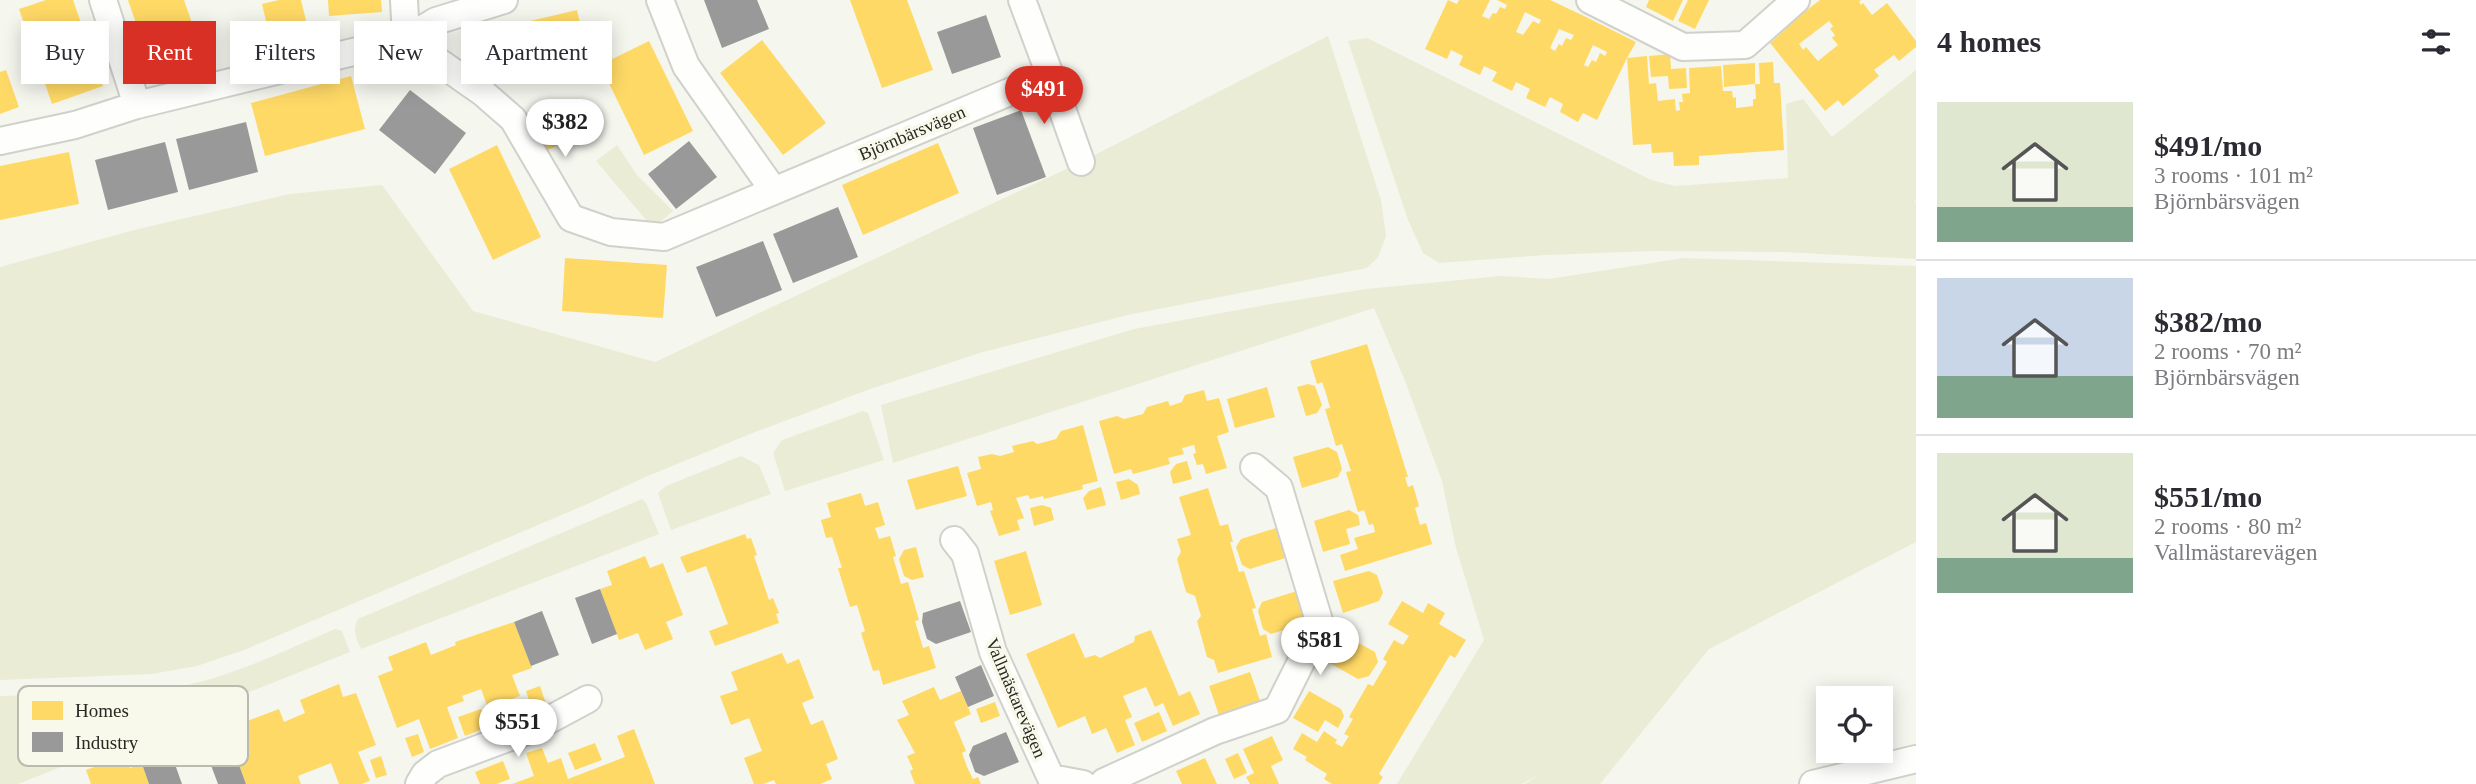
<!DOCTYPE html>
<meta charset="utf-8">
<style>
:root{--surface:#fff;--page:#f7f7f7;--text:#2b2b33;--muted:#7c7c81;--line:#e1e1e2;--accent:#d93025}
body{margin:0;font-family:"Times New Roman",serif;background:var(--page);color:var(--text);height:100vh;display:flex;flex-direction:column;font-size:26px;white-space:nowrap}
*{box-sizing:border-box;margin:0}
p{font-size:23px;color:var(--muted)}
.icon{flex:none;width:38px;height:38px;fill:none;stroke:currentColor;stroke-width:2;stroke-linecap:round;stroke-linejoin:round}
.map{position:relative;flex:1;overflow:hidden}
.drawer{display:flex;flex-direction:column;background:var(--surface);width:560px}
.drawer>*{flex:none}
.banner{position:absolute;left:21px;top:21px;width:665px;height:63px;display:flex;gap:14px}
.controls{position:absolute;left:1816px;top:686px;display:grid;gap:14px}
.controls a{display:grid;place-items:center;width:77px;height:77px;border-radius:0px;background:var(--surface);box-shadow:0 4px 18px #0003;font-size:35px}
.price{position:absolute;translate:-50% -60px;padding:0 16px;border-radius:24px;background:#fff;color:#222;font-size:23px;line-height:46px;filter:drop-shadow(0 2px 4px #0008)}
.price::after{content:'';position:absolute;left:50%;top:42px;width:21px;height:16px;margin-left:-10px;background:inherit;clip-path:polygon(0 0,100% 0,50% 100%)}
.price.active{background:var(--accent);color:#fff}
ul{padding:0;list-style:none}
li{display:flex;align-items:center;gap:21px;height:175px;padding:0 21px}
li+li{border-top:2px solid var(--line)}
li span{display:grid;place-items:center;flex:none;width:196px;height:140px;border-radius:0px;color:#555}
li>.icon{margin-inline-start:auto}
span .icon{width:84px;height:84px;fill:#fffc;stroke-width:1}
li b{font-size:30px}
h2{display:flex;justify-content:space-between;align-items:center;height:84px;padding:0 21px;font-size:30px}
.pill{padding:0 24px;border-radius:0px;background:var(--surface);box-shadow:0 4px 18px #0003;font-size:24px;line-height:63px}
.pill.active{background:var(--accent);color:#fff}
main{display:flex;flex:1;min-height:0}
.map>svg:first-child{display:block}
.green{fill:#ebecd5}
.homes{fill:#ffd966;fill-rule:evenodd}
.industry{fill:#999}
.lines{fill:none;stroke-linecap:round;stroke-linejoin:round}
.street-casing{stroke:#d0d1cb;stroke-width:30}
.street{stroke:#fefefc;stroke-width:26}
.labels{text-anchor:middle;stroke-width:7;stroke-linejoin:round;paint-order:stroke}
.street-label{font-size:18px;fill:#282923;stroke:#f8f9ea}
.key{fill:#f8f9ea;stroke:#babbae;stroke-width:2}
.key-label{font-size:19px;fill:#282923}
</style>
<main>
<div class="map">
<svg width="1916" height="784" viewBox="0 0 1916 784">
<rect width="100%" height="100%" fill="#f5f6ee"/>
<path class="green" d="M1328 36 1381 200 1386 236 1378 257 1367 268 1128 315 983 352 870 389 755 432 643 478 592 502 244 650 197 666 152 674 0 680V267L134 230 290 194 382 185 473 311 655 362 1081 162Z
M1367 38 1651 180 1675 186 1788 178 1786 104 1803 99 1832 137 1916 70V200L1914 201 1916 203V259L1783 252 1654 251 1545 255 1439 263 1423 253 1408 220 1348 41Z
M617 145 637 175 673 211 653 228 596 161Z
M1684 258 1916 266V542L1709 649 1600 784H1525L1540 774 1522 784H1397L1484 640 1456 548 1442 481 1405 381 1374 308 893 463 881 405 1134 329 1271 304 1366 289 1501 276 1549 279Z
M863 411 868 413 884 460 785 491 773 453 782 440Z
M741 456 759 465 771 494 671 530 658 493 666 486Z
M642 499 646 503 659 534 361 649C356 638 352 630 358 619Z
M335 629 342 631 350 652 18 784H0V696C60 695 124 698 183 686 236 675 286 650 335 629Z"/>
<path class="homes" d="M46 0H73L103 86 52 104 19 9Z
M128 0H184L202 52 152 70Z
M279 0H301L309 33 271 42 262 4Z
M328 0H381L382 12 329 16Z
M850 0H907L933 70 882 88Z
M1448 0 1457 4 1459 0H1490L1482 16 1489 19 1493 13 1496 14 1500 7 1505 9 1507 5 1497 0H1550L1584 16 1636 42 1627 58 1647 56 1649 84 1656 83 1658 101 1675 99 1676 111 1680 110 1679 102H1683L1682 94 1690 93 1689 68 1721 66 1723 91H1732L1733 98 1736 97V108L1753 106V99H1756L1755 84H1760L1759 63 1773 62 1774 83H1780L1784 150 1699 156V165L1674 166 1673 152 1652 153 1651 144 1633 145 1627 58 1597 120 1583 113 1578 122 1560 112 1563 104 1550 97 1545 107 1526 98 1530 89 1516 82 1512 91 1492 81 1497 72 1484 66 1480 75 1459 65 1463 56 1451 50 1447 59 1425 49ZM1525 12 1541 20 1539 24 1533 21 1523 35 1516 32ZM1559 29 1574 35 1571 40 1566 38 1562 46 1559 44 1555 51 1550 48ZM1593 45 1607 52 1605 56 1600 53 1596 62 1592 60 1588 67 1584 65Z
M1649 0H1683L1673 21 1646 7Z
M1688 0H1709L1695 29 1678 21Z
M1820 0H1861L1859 2 1861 5 1863 3 1872 15 1887 3 1916 41V47L1899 61 1894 55 1874 70 1879 76 1843 106 1838 100 1825 111 1770 43 1786 29 1785 27ZM1829 21 1833 26 1830 29 1835 35 1832 38 1838 45 1818 61 1806 47 1803 50 1799 44Z
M577 10 587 55 486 79 475 34Z
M762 40 826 123 783 155 720 73Z
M649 41 693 131 644 155 600 65Z
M1670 54 1671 69 1686 68 1687 88 1669 89 1668 76 1651 77 1649 56Z
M1755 63V84L1724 87 1723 65Z
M6 70 19 107 0 114V72Z
M351 76 365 129 265 156 251 103Z
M561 100 578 135 544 152 527 117Z
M938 143 959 193 863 235 842 185Z
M497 145 541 237 493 260 449 169Z
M69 152 79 204 0 220V166Z
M565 258 667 265 663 318 562 311Z
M1367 344 1408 477H1405L1408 487 1413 485 1419 506 1415 508 1420 525 1426 523 1432 544 1345 571 1340 555 1358 549 1354 538 1375 532 1373 524 1369 525 1364 510 1358 512 1346 472 1351 471 1342 444 1336 446 1325 409 1330 408 1326 393 1322 382 1317 384 1310 361Z
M1308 384 1315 386 1322 405 1317 413 1306 416 1297 387Z
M1267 387 1275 417 1235 428 1227 399Z
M1204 390 1207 401 1219 398 1229 432 1217 436 1227 468 1206 474 1203 464 1197 465 1193 454 1196 453 1194 445 1182 448 1184 454 1168 458 1170 464 1133 474 1131 469 1114 474 1099 421 1117 416 1124 419 1143 414 1147 407 1168 401 1170 406 1182 402 1185 395Z
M1083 425 1098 481 1082 485 1083 489 1044 499 1043 496 1030 499 1028 495 1016 498 1024 518 1017 520 1020 530 999 536 990 511 993 510 991 502 977 506 967 473 981 469 978 457 992 454 1000 456 1014 452 1012 446 1033 441 1037 444 1056 439 1061 431Z
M1328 447 1337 452 1342 469 1338 477 1302 488 1293 457Z
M1187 461 1192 479 1173 484 1170 472 1176 464Z
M958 466 967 496 916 510 907 480Z
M1129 479 1138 485 1140 494 1121 500 1116 482Z
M1101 487 1106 505 1087 510 1083 498 1089 491Z
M1208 488 1220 526 1228 524 1233 542H1230L1239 572 1244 571 1256 608 1252 609 1260 636 1266 634 1272 657 1218 673 1214 660 1207 657 1197 621 1201 616 1195 596 1186 592 1177 559 1181 552 1177 539 1191 535 1179 497Z
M861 493 865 506 878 502 885 525 875 528 879 539 890 536 896 556 893 557 901 584 908 582 919 620 915 621 923 648 929 646 936 668 883 685 879 670 873 671 861 633 865 631 857 605 850 607 838 568H842L832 537 826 538 821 520 831 517 827 503Z
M1042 505 1051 508 1054 520 1034 526 1030 508Z
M1349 510 1358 515 1360 525 1346 529 1350 544 1323 552 1314 521Z
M1276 528 1285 558 1250 569 1242 565 1236 547 1241 539Z
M745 534 747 539 751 538 757 555 754 556 769 600 773 598 779 613 776 614 779 623 715 646 709 631 728 624 706 566 687 573 680 557Z
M916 547 924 577 912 580 904 576 899 559 904 550Z
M1026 551 1042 605 1010 615 994 561Z
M645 556 650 568 663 563 683 615 666 622 673 639 645 650 638 633 619 640 600 589 612 585 607 571Z
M1369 571 1377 575 1383 593 1379 601 1343 613 1333 581Z
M1297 591 1306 623 1271 634 1263 629 1258 611 1262 602Z
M1402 601 1423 613 1428 603 1445 613 1439 624 1466 640 1455 658 1450 655 1379 774 1383 777 1378 784H1332L1324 779 1327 774 1305 760 1307 757 1293 749 1302 733 1317 742 1324 731 1337 740 1335 743 1342 747 1349 736 1344 734 1353 719 1349 717 1368 684 1373 686 1387 662 1383 659 1394 640 1403 645 1409 636 1388 624Z
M514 622 532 668 512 675 520 696 488 708 481 689 462 696 464 701 447 707 458 738 430 749 419 719 397 728 378 676 393 670 388 657 426 642 431 655 456 645 455 642Z
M1151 630 1179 696 1190 691 1200 714 1173 726 1163 703 1155 707 1146 687 1123 696 1132 717 1125 720 1135 745 1117 753 1106 728 1092 734 1085 716 1058 728 1026 654 1074 633 1085 658 1095 655 1100 658 1134 642 1135 636Z
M1342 634 1375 652 1378 662 1369 676 1358 679 1326 661Z
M782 653 787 664 799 659 814 698 802 703 811 725 823 720 838 759 826 764 832 779 820 784H776L774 780 763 784H754L744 758 762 751 749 718 731 725 720 696 738 690 731 672Z
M1250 672 1260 701 1219 715 1209 686Z
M339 684 343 697 356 693 376 745 358 752 370 781 361 784H339L331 763 298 776 301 784H246L231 743 245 738 239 724 279 709 284 722 305 713 300 700Z
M540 686 546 704 532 709 526 691Z
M934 687 940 700 961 691 971 714 954 722 966 751 962 753 967 767 973 779 978 777 981 784H915L910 771 913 769 907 756 915 753 897 720 909 715 902 701Z
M1309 691 1341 709 1344 716 1338 728 1325 720 1318 732 1293 718Z
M995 702 1000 716 981 723 976 709Z
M481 709 488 727 465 736 458 717Z
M1159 712 1167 731 1142 742 1134 723Z
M634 729 655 784H512L534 776 526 753 542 748 548 763 561 758 568 779 625 757 617 736Z
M418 734 424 752 412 757 405 738Z
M1272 736 1283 760 1271 766 1279 784H1250L1246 777 1254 773 1243 749Z
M595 743 602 760 575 770 568 753Z
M1238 753 1247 773 1234 779 1225 759Z
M126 755 130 768 142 764 149 784H91L86 770Z
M381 756 387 775 376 778 370 760Z
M1205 758 1217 784H1182L1176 771Z
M503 761 510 779 496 784H480L475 772Z"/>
<path class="industry" d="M704 0H757L769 29 722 48Z
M986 15 1001 57 952 74 937 32Z
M410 90 466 133 435 174 379 130Z
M1021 110 1046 177 997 195 973 128Z
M246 122 258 172 189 190 176 139Z
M689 141 717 177 676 209 648 174Z
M165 142 178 192 108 210 95 160Z
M838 207 858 257 793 283 773 234Z
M763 241 782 290 716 317 696 267Z
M600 589 617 634 592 644 575 598Z
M960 601 971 632 936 644 927 639 922 622 923 613Z
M542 611 559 655 531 666 514 622Z
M981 665 994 696 968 707 955 677Z
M1006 732 1019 762 984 776 975 772 969 755 973 746Z
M231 743 246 784H218L206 752Z
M171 753 182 784H149L142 764Z"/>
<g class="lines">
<defs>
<path id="street" d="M103 0 137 105 406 39 482 92 513 119 571 218 611 232 664 237 1050 75 1022 0
M404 0 406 39 436 21 504 0
M660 0 686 66 774 191
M1590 0 1683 47 1745 45 1796 0
M1050 75 1081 162
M0 141 75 125 137 105
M954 540 965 554 993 652 1051 778 1083 784
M1104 782 1215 731 1277 710 1320 624 1279 488 1254 467
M419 784 425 774 438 764 534 728 588 699
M1813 784 1916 759"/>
</defs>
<use href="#street" class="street-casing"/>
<use href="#street" class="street"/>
</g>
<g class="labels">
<g class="street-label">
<text transform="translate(912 133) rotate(-23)" y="6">Björnbärsvägen</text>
<text transform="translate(1016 698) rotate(67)" y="6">Vallmästarevägen</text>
</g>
</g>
<rect x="18" y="686" width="230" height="80" rx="10" class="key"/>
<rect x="32" y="701" width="31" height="19" fill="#ffd966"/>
<rect x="32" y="732" width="31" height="20" fill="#999"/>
<g class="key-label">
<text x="75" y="717">Homes</text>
<text x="75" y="749">Industry</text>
</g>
</svg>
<div class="controls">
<a><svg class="icon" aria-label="locate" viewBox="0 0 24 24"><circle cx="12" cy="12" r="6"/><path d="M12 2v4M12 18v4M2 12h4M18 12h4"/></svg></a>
</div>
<b class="price active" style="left:1044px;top:126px">$491</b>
<b class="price" style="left:565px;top:159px">$382</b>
<b class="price" style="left:1320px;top:677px">$581</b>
<b class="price" style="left:518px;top:759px">$551</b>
<div class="banner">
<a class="pill">Buy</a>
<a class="pill active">Rent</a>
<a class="pill">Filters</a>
<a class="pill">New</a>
<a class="pill">Apartment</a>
</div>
</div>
<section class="drawer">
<h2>4 homes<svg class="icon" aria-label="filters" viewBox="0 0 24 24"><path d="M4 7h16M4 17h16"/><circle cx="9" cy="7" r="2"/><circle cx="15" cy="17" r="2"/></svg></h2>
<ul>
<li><span style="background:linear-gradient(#dfe7d0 75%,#7fa58c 0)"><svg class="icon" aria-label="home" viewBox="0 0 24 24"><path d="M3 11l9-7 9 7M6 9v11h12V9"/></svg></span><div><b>$491/mo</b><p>3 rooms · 101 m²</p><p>Björnbärsvägen</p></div></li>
<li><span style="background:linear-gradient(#c9d6e8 70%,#7fa58c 0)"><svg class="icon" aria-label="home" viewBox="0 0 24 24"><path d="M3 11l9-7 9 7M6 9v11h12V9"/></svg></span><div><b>$382/mo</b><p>2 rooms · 70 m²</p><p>Björnbärsvägen</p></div></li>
<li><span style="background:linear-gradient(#dfe7d0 75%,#7fa58c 0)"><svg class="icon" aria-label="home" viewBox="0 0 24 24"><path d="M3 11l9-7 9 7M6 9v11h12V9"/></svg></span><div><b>$551/mo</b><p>2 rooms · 80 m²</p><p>Vallmästarevägen</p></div></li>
</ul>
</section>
</main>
